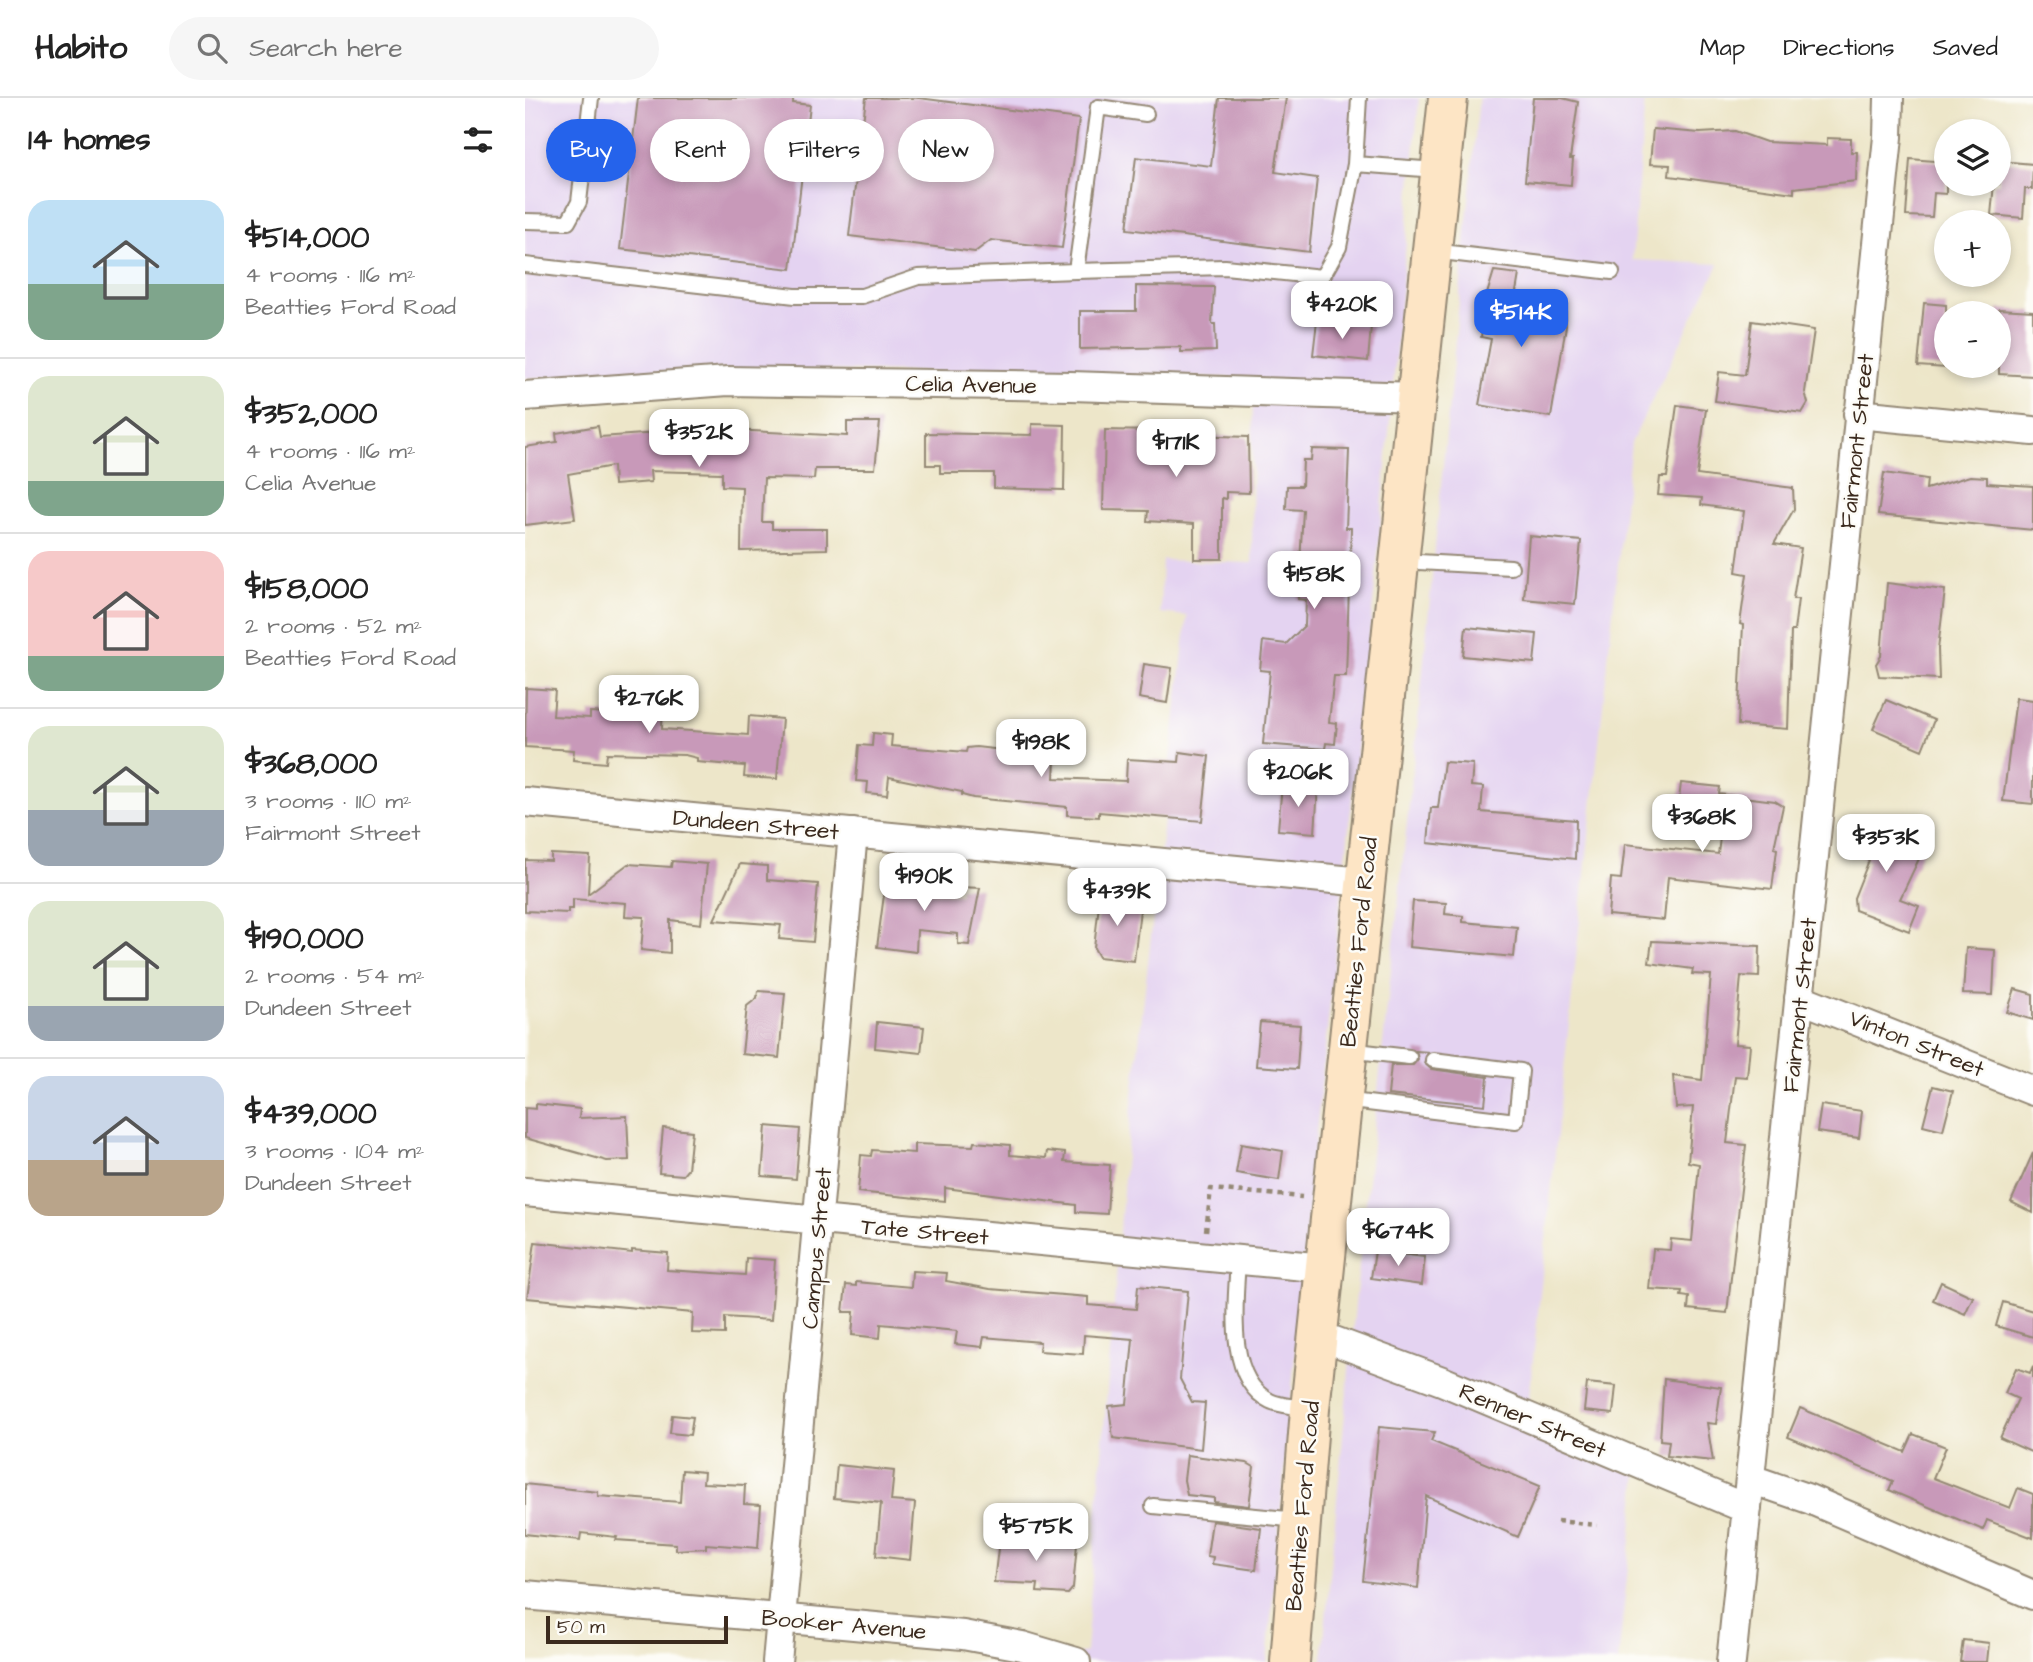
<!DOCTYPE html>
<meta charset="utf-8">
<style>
:root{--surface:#fff;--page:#f6f6f6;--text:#222;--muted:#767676;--line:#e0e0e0;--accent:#2563eb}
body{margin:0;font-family:"Architects Daughter",sans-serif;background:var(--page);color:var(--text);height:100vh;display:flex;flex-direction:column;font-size:26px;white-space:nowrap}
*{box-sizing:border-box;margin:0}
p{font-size:23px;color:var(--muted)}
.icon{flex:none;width:38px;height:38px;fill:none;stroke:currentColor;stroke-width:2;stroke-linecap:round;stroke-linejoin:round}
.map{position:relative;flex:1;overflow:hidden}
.details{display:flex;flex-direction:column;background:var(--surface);width:525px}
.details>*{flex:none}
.top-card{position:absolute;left:21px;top:21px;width:665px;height:63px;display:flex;gap:14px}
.fabs{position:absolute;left:1409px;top:21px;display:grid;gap:14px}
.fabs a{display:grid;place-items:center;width:77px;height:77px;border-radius:50%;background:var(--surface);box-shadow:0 4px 10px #0003;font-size:35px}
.scale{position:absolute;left:21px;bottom:18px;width:182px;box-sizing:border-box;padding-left:7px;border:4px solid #3b2a1e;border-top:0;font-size:19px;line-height:24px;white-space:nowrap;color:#3b2a1e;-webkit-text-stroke:5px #fdfcf7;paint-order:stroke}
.price{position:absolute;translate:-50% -60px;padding:0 16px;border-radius:14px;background:#fff;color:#222;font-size:23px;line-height:46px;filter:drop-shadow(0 2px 4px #0008)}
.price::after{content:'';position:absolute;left:50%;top:42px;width:21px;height:16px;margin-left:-10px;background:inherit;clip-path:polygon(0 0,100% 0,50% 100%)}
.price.on{background:var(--accent);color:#fff}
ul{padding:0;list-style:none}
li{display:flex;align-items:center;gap:21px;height:175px;padding:0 28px}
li+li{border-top:2px solid var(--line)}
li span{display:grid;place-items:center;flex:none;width:196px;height:140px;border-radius:21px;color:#555}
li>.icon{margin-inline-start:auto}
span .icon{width:84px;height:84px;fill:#fffc;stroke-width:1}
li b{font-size:30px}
h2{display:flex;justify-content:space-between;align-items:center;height:84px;padding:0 28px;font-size:30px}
.tag{padding:0 24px;border-radius:32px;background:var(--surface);box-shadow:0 4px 10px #0003;font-size:24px;line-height:63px}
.tag.on{background:var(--accent);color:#fff}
header{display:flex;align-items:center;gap:42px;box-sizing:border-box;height:98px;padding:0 35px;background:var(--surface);border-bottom:2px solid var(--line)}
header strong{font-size:33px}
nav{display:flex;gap:38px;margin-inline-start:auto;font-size:24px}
.search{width:490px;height:63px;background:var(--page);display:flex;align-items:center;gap:18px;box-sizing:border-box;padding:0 24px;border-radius:38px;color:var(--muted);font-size:26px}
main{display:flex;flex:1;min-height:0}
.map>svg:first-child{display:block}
.built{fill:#e4d3f1}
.building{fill:#c899b9}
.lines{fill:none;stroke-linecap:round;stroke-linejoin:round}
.lane-casing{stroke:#948874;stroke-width:18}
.street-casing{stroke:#948874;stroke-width:32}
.secondary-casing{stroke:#948874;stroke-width:42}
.path{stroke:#948874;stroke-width:4.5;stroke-dasharray:5 5;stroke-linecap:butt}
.lane{stroke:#fff;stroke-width:14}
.street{stroke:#fff;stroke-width:28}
.secondary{stroke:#fde5c5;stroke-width:38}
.labels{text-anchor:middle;stroke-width:5;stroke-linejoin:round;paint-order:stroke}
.street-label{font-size:23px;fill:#3b2a1e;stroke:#fdfcf7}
</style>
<header>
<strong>Habito</strong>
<div class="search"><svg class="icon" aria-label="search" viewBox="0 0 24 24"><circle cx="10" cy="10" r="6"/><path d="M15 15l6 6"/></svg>Search here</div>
<nav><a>Map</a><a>Directions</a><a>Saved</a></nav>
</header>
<main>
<section class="details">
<h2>14 homes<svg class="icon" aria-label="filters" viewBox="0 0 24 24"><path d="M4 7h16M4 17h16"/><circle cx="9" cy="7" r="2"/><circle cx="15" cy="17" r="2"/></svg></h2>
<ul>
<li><span style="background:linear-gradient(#bfe0f5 60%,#7fa58c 0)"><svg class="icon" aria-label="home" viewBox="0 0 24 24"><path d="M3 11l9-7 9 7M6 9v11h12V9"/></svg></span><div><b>$514,000</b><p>4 rooms · 116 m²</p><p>Beatties Ford Road</p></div></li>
<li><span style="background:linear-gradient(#dfe7d0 75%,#7fa58c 0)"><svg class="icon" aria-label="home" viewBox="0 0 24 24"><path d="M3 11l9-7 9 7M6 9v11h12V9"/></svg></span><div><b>$352,000</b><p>4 rooms · 116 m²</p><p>Celia Avenue</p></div></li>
<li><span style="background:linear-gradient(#f6c9c9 75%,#7fa58c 0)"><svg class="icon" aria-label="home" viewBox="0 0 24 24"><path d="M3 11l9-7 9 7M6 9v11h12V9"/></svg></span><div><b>$158,000</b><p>2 rooms · 52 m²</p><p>Beatties Ford Road</p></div></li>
<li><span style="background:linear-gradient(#dfe7d0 60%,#9aa5b1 0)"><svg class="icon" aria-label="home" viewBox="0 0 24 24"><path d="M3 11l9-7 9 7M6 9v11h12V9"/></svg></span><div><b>$368,000</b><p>3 rooms · 110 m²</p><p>Fairmont Street</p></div></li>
<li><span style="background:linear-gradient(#dfe7d0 75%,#9aa5b1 0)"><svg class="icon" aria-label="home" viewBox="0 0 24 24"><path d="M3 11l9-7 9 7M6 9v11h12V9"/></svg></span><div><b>$190,000</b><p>2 rooms · 54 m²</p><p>Dundeen Street</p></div></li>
<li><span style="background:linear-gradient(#c9d6e8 60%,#b9a48a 0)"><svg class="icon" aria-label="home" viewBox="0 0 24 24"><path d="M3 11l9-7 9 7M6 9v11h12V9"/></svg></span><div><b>$439,000</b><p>3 rooms · 104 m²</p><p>Dundeen Street</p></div></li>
</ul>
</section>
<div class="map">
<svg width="1508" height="1564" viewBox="0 0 1508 1564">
<rect width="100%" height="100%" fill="#fdfcf7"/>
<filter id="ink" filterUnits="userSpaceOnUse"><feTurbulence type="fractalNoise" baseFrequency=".0143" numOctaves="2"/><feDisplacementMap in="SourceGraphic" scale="14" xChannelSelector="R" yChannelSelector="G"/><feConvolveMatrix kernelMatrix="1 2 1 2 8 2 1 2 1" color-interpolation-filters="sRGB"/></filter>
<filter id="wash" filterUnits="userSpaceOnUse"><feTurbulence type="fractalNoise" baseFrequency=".00686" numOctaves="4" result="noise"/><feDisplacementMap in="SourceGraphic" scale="28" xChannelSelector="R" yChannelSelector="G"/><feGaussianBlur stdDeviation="1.57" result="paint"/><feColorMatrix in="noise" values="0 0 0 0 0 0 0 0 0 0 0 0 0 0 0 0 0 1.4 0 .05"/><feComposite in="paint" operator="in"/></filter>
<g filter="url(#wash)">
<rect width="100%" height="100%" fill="#ede6c9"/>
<path class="built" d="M0 0H894L851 478 785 1091 742 1564H510L561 1554 600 1069 662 518 635 515 637 462 727 465 728 280 227 271 0 280Z
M954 0H1120L1107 162 1194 166 1106 345 1001 1327 1113 1375 1093 1564H797L832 1186 893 623Z"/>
<g id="blocks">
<path class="building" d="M113 0H268V5L285 7 266 171 95 151Z
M341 0H394L554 21 537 150 466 142 450 154 324 138Z
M694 0H761L750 74 792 80 784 154 602 131 611 59 686 68Z
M1008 0H1037L1053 4 1045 61H1048L1046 87 1000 83Z
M1128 31 1175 35 1210 33 1241 44 1302 47V40L1326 41V54H1332L1331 83 1269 90V95L1144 78 1145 67 1125 66Z
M1385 61 1421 64V96L1409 95 1407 119 1381 118Z
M1474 63 1508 66 1507 91H1500L1498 120 1466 117 1469 86H1474Z
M969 173 994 176 990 200 1040 207 1041 228 1026 319 954 307 966 241 956 239 962 196Z
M611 188 689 189 687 226H690L691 253 656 254V249L555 251V213H611Z
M1399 205 1421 207V270L1393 268Z
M1474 211 1508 213V278L1474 276Z
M792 223 846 228 843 263 788 257Z
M1227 223 1289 232 1280 294 1283 305 1277 315 1190 303 1194 274 1220 277Z
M1152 307 1181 311 1172 377 1268 390 1269 411 1249 446 1276 450 1268 501H1273L1269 533H1266L1263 631 1213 627 1218 527 1215 526 1222 476 1211 474 1219 413 1176 407 1177 400 1133 397 1135 379H1142Z
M162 323 188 324V331L322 338V324H355L350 371H290L289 381 239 380 237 424H247V431H302V451L216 453 217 389 197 388V375L125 373 126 384 89 387 88 368 43 376 50 421 0 427V349L32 344 31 335 73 328 75 339 148 334V330H162Z
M507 326 540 327 539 392 469 390V375H415V367H401V335L507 337Z
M632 328 667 329V337L723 339 724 395 701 394V401L697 400V461H669V426L622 423 623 413 578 412 580 332 632 333Z
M787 351 824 352 821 430H826L821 578H809L804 624 812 625 810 646 801 645 800 651 738 646 745 573 735 572 738 543 761 546 780 527 781 502 773 501 778 412 761 411 762 388H777L778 362H786Z
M1359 375 1402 381 1401 391 1445 378 1462 379V385L1508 388V432L1353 417Z
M1004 438 1056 443 1050 506 999 501Z
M1362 485 1420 492 1413 551 1414 581 1354 578 1351 566 1356 558Z
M941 529 1012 536 1009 565 938 558Z
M619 566 647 570 642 605 614 600Z
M1 590 30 592 28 618 65 620V614L100 616 101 596H138L137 631 223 637 224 618 257 621 252 681 219 679 220 668 172 664V660L160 657 82 655 81 665 48 662 49 652 0 649Z
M1491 600 1508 602V706L1478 703Z
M1361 602 1409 622 1397 652 1348 631Z
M348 635 367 637 366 648 441 654 442 650 451 649 486 653 487 645 525 648 524 661 530 662 529 680 601 683 602 661 654 664 655 654 684 658 677 723 574 714V719L542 717V709L448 700 437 697V694L364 679 362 697 342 695 343 684 331 683 334 647 347 648Z
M919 664 948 666 946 688 958 689 956 714 1051 722 1050 761 903 745 906 710H913Z
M1156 685 1195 689 1194 696 1250 703 1258 708 1249 750 1252 751 1247 791 1143 779 1139 822 1083 817 1086 780 1096 781 1100 746 1193 756 1198 715 1153 710Z
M757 686 793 689 790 735 753 732Z
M1340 721 1400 748 1375 801 1394 808 1384 833 1330 812 1329 800 1344 762 1325 754Z
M26 756 65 758 63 796 103 766 146 769 147 763 182 766 176 826 145 822V855L116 852 119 819 100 818 101 805 48 801V811H43V815L0 813V762L26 763Z
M215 766 242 768V782L293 786 288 844 254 841 256 827 189 822Z
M375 775 396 778 394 793 435 796V789L455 790 444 847 433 846V836L392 832 391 854 352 849 361 782 374 783Z
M575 798 616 803 609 863 574 859 569 850Z
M888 803 921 805 920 816 938 818V824L992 829 989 859 884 849Z
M1127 843 1235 848 1234 879 1216 878 1210 946 1225 947 1222 979 1210 978 1202 1045 1221 1047 1202 1215 1163 1211 1164 1199 1156 1198 1157 1193 1124 1191 1128 1151 1145 1152 1146 1141 1167 1143 1174 1066 1163 1064 1168 1009 1151 1010 1148 978 1177 982 1186 877 1167 876 1168 871 1124 865Z
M1441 850 1470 852 1468 897 1438 896Z
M1490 891 1508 896V922L1482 914Z
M233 893 260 895 254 960 217 956 222 908 232 900Z
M352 924 399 929 396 955 350 950Z
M735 924 775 927 772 971 731 968Z
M891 953 903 954 899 965 906 971 963 979 960 1007 863 997 866 967H888L893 961Z
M1408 988 1428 993 1418 1032 1398 1027Z
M11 1006 55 1011 54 1020 102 1018 104 1062 82 1063 0 1040V1010L11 1011Z
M1296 1007 1337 1013 1334 1040 1292 1034Z
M241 1028 275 1031 271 1081 237 1078Z
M138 1030 167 1033 163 1071 158 1077 134 1075Z
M449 1044 485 1047V1057L521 1060 522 1053 540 1055 539 1064 585 1067 582 1116 551 1114V1107L420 1090V1103L333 1094 336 1057 346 1058 347 1052 389 1055V1046L448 1048Z
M716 1046 758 1053 754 1082 711 1075Z
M1508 1055V1115L1486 1104Z
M10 1144 107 1155V1152L143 1155 142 1172 220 1177 221 1160 250 1162 246 1222 200 1219V1236L167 1235 168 1215 2 1200Z
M850 1153 900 1159 897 1187 846 1180Z
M387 1173 422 1175 421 1183 465 1191 563 1199V1207L611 1211 613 1188 663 1193 655 1281 667 1304 680 1305 676 1351 588 1340 584 1308 602 1306 608 1241 559 1237 558 1256 514 1253 515 1244 459 1239 457 1249 430 1246 432 1233 356 1226 355 1240 327 1237 329 1214H318L321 1187 331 1188V1184L386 1189Z
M1416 1184 1448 1199 1440 1216 1408 1202Z
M1478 1204 1508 1213V1239L1471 1228Z
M1508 1268V1355L1475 1340 1493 1301 1480 1295 1491 1270 1505 1275Z
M1139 1281 1196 1289 1191 1326 1182 1325 1188 1363 1142 1358 1144 1343 1135 1342Z
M1062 1285 1091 1288 1088 1316 1059 1313Z
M1275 1310 1380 1354 1388 1336 1421 1349 1408 1380 1485 1410 1493 1390 1508 1396V1440L1462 1422 1458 1432 1364 1392 1368 1383 1263 1339Z
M147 1317 168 1319 165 1337 145 1335Z
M854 1329 910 1334 906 1343 1015 1388 993 1439 901 1398 893 1490 838 1483Z
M662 1357 722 1365 729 1369 724 1408 689 1404V1400L662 1397 659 1382Z
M312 1367 369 1373 366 1403 390 1405 385 1462 351 1458 356 1405 309 1400Z
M157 1372 179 1374 178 1385 220 1387 219 1406 236 1407 233 1450 181 1446V1450L151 1452V1446L91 1442 92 1439 56 1435 55 1442 0 1436V1386L73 1394V1398L155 1404Z
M687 1423 736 1430 731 1472 687 1466 688 1459 682 1458Z
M475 1434 552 1446 548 1490 543 1496 512 1494 513 1486 469 1484Z
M1438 1542 1464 1545 1462 1564H1435Z"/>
</g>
</g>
<g filter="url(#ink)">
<use href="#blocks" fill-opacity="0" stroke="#948874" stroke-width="2"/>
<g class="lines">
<defs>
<path id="lane" d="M830 66 912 72
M0 123 43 124 54 104 66 0
M908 153 1087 174
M0 167 270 198H337L393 179 551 173 700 169 797 179 814 149 830 66 834 0
M551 173 573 9 621 16
M875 463 986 469
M823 952 884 959
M818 1002 991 1023 996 973 908 962
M713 1162C711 1202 700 1281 745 1303 755 1308 771 1308 782 1311
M628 1408 773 1422"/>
<path id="street" d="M0 298 203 283 546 288 892 299
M1333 316 1508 333
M0 704 839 784
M1274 900 1508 993
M0 1094 800 1170
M793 1237 917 1283 1222 1411
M1226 1381 1284 1401 1508 1497
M0 1497 438 1537 497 1548 551 1564
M252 1564 328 735
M1206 1564 1363 39 1364 0"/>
<path id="secondary" d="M765 1564 785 1311 923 0"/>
</defs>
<use href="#lane" class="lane-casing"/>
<use href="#street" class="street-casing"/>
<use href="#secondary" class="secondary-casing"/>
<path class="path" d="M681 1133 686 1091 777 1099
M1032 1423 1072 1427"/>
<use href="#lane" class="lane"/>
<use href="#street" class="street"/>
<use href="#secondary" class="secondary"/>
</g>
</g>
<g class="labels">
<g class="street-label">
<text transform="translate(446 286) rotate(1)" y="8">Celia Avenue</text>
<text transform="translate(1331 343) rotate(-84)" y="8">Fairmont Street</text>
<text transform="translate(231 726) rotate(5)" y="8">Dundeen Street</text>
<text transform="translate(833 844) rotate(-84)" y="8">Beatties Ford Road</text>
<text transform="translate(1274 907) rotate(-84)" y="8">Fairmont Street</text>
<text transform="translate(1392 945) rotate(22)" y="8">Vinton Street</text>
<text transform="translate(400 1133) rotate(5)" y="8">Tate Street</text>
<text transform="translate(291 1150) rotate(-85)" y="8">Campus Street</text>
<text transform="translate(1008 1322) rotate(23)" y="8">Renner Street</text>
<text transform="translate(777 1408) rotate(-85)" y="8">Beatties Ford Road</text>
<text transform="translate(319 1526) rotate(5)" y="8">Booker Avenue</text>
</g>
</g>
</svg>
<div class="fabs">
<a><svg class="icon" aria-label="layers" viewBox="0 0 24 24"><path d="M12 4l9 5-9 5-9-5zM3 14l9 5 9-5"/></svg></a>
<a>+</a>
<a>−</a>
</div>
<div class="scale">50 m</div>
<b class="price" style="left:817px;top:243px">$420K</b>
<b class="price on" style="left:996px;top:251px">$514K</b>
<b class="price" style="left:174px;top:371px">$352K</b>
<b class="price" style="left:651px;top:381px">$171K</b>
<b class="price" style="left:789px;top:513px">$158K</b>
<b class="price" style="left:124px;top:637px">$276K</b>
<b class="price" style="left:516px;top:681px">$198K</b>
<b class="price" style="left:773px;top:711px">$206K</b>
<b class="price" style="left:1177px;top:756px">$368K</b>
<b class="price" style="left:1361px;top:776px">$353K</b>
<b class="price" style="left:399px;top:815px">$190K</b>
<b class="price" style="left:592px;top:830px">$439K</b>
<b class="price" style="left:873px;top:1170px">$674K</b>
<b class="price" style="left:511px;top:1465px">$575K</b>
<div class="top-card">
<a class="tag on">Buy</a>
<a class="tag">Rent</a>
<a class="tag">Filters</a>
<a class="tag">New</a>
</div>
</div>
</main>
